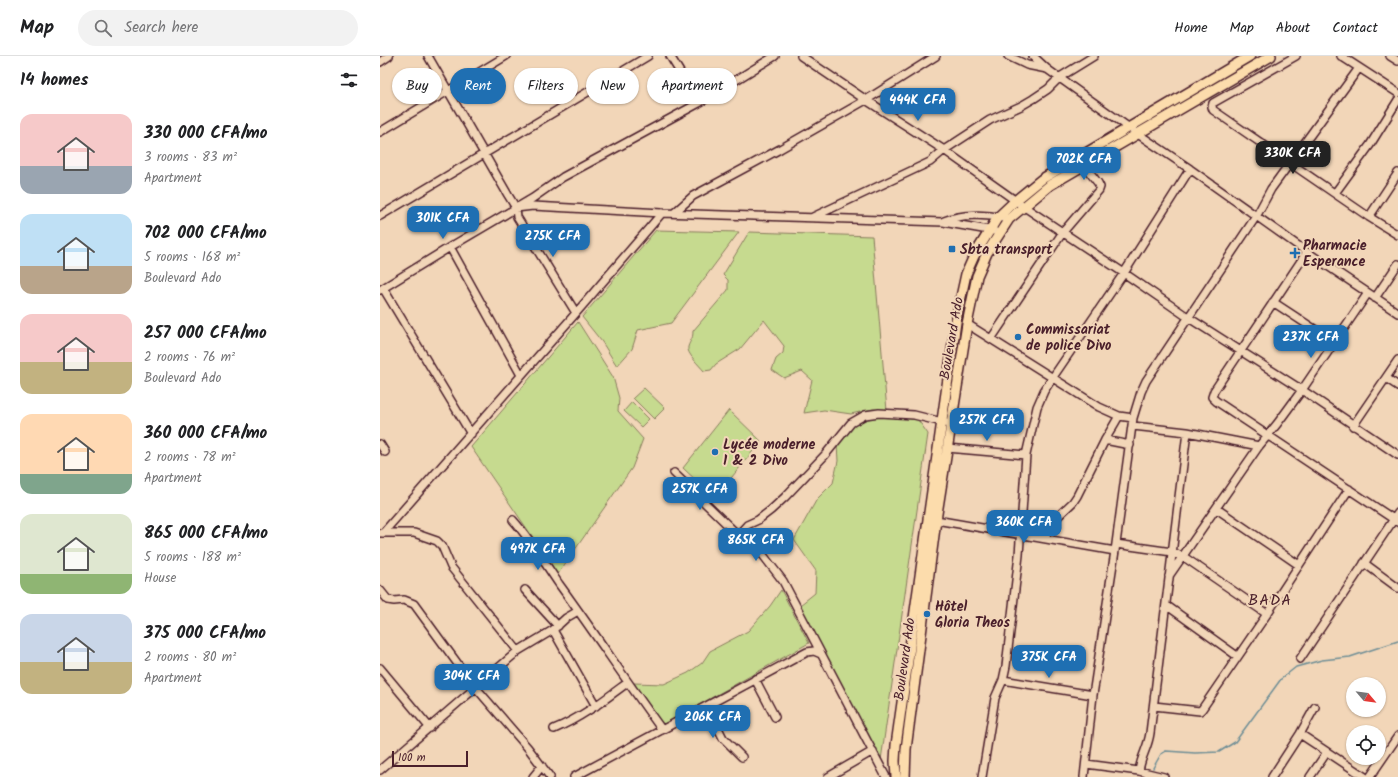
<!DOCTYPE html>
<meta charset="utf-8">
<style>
:root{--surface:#fff;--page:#f2f2f2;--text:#202124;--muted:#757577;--line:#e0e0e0;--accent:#1f6fb2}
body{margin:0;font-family:Kalam,sans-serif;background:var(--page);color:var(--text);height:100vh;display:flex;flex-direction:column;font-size:15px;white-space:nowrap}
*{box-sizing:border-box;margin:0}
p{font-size:13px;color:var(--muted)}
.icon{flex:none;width:22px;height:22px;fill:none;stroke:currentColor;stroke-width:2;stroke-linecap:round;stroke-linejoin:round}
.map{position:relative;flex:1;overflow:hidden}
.side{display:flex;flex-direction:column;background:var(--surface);width:380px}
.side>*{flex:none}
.guide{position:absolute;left:12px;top:12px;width:380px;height:36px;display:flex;gap:8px}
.needle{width:26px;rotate:119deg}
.fabs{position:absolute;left:966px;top:621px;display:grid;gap:8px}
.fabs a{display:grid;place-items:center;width:40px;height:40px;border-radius:50%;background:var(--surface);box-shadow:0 1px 3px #0004;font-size:20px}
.scale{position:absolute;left:12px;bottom:10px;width:76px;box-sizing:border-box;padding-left:4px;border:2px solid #4a1f2b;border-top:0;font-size:11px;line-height:14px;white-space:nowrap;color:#4a1f2b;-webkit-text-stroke:3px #f2d6b8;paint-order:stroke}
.price{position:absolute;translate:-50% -34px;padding:0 9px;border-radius:8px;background:var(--accent);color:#fff;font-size:13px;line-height:26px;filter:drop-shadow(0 1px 2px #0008)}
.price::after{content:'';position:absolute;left:50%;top:24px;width:12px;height:9px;margin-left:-6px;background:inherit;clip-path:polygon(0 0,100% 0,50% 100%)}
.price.on{background:#222;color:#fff}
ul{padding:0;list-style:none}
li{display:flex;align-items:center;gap:12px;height:100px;padding:0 20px}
li span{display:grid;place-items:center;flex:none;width:112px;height:80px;border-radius:12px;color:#555}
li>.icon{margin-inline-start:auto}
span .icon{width:48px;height:48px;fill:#fffc;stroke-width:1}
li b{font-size:17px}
h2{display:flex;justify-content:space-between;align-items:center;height:48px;padding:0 20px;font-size:17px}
.chip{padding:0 14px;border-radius:18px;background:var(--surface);box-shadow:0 1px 3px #0004;font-size:14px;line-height:36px}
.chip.on{background:var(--accent);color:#fff}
header{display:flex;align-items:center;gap:24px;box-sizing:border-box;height:56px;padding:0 20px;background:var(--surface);border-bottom:1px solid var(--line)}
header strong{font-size:19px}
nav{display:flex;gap:22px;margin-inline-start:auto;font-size:14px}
.search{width:280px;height:36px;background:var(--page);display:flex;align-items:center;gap:10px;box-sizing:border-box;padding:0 14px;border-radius:22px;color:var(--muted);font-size:15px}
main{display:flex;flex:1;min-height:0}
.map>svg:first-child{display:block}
.green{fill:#c6da8f;stroke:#887c5d}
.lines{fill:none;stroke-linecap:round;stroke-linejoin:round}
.stream{stroke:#6d8d95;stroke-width:1.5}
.minor-casing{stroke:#4a1f2b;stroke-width:10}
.major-casing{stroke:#4a1f2b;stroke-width:12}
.minor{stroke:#f2d6b8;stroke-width:7}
.major{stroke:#fcdcac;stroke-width:9}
.poi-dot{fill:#1f6fb2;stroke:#f2d6b8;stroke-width:1.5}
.labels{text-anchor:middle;stroke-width:4;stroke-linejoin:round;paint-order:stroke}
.poi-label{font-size:14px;font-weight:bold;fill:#4a1f2b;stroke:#f2d6b8;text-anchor:start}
.street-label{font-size:14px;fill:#4a1f2b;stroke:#f2d6b8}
.quarter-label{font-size:16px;letter-spacing:1px;fill:#4a1f2b;stroke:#f2d6b8}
</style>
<header>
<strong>Map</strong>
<div class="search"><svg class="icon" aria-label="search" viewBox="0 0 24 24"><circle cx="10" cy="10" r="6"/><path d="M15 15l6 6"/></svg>Search here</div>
<nav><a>Home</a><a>Map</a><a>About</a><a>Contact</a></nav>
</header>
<main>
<section class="side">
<h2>14 homes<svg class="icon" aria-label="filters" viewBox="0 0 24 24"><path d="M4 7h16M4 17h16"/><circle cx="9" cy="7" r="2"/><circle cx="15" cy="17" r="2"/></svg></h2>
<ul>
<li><span style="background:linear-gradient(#f6c9c9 65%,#9aa5b1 0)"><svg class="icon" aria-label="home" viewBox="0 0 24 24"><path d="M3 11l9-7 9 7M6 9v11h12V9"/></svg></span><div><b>330 000 CFA/mo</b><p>3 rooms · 83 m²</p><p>Apartment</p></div></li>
<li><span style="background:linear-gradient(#bfe0f5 65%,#b9a48a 0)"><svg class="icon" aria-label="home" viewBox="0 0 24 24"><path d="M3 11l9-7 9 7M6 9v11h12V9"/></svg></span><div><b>702 000 CFA/mo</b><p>5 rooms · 168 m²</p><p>Boulevard Ado</p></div></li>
<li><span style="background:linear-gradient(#f6c9c9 60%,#c2b280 0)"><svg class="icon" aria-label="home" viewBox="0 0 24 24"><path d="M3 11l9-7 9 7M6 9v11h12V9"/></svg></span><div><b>257 000 CFA/mo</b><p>2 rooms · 76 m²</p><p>Boulevard Ado</p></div></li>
<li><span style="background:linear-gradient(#ffd9b3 75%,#7fa58c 0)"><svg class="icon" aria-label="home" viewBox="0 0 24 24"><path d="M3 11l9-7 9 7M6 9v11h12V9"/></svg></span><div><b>360 000 CFA/mo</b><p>2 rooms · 78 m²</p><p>Apartment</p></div></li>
<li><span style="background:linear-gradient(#dfe7d0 75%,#8fb573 0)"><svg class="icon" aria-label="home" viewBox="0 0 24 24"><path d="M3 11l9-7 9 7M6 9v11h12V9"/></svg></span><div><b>865 000 CFA/mo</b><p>5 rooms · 188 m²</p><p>House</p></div></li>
<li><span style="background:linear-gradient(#c9d6e8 60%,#c2b280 0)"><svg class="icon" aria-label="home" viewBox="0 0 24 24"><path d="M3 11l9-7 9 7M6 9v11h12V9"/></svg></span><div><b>375 000 CFA/mo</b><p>2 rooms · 80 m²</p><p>Apartment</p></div></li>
</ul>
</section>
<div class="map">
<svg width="1018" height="721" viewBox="0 0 1018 721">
<rect width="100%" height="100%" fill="#f2d6b8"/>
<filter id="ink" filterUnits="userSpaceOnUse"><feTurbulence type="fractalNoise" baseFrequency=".025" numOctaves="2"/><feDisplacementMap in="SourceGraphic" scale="8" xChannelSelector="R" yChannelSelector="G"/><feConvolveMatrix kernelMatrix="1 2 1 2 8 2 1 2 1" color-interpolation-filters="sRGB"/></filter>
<g filter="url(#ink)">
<path class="green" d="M276 174 359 176 291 267 258 274 252 293 237 310 222 286 202 261Z
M369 176 492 180 507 355 493 353 471 358 444 354 424 357 432 324 422 315 404 322 392 314 396 303 403 297 404 290 384 264 360 293 336 308 331 314 324 315C320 310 306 297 308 291 310 284 313 284 313 275L348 234V224L343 219Z
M198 266 233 321 239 342 238 355 263 383 252 412 178 518 91 391Z
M264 332 285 352 274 363 253 342Z
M252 346 269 363 261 371 244 355Z
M349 354 381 385 335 442 303 412Z
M507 360 536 361 548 378 501 704 420 549 435 537 436 515 414 484 437 443 453 427 458 405 457 388C461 383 465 375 471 371 481 363 495 361 507 360Z
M401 534 429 587 283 669 254 627 284 628 308 617 322 607 330 595 368 575 390 550Z"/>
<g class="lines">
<path class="stream" d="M773 712 781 698 786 695 815 697 839 696 855 686 901 623 916 611 942 604 970 601 1018 585"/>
<defs>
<path id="minor" d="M48 0 128 139 136 152 137 161 196 257
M290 0 319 47
M421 0 486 44 564 94 643 150 744 217 809 262 922 334 1018 399
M628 0 647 9 667 13
M653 0 667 13 758 78 810 113 927 196 1018 257
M916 0 833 47 832 51 833 54 989 161 1018 179
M961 0 1018 37
M1010 0 1018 5
M0 6 9 0
M0 76 126 0
M955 137 990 89 1018 44
M136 152 153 150 282 157 563 166 614 175
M294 157 313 140 400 93 486 44 556 0
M0 160 268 0
M433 161 550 106 564 94 610 64 641 50 653 43 668 33 680 21 714 0
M989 161 1018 117
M564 165C581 158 605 158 623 162
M70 191 141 319
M927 196 834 335 832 341 836 345 1018 466
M3 232 91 378
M0 234 70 191 153 142 183 121 319 47 395 0
M995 242 1018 208
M893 246 954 286
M587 268 719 351 739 360
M611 283 683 176 719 134 720 131 718 127 704 109
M1006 322 1018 330
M753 370 807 376 879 390
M973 370 1018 304
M725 384 750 389
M0 388 5 396
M567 392 646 399
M294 417 358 479 383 499 403 525 506 721
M837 453 919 509
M133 464C151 484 164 506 179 528 214 576 247 626 282 674
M556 464 735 495
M0 477H34L57 485 62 490 71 511 138 595
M3 477 196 257 282 157
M358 479 367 469 378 464 391 454 405 441 445 399 471 367 485 359 499 357 534 359 566 367
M664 482 673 465 693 446 697 440 725 384 739 360 753 362
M736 488 792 496 804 501 887 558
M984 507 1018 532
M789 520 879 390 897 368 922 334 988 237
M0 534 8 544 14 545 24 544 34 548 91 626 148 692 170 721
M145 534 178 570
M786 549 857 600
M173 574 216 650
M920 603 1018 457
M0 612 50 672
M375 623 395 661
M623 624 713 639
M327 650 343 682 362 701
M774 650 820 655 822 653 887 558 969 433
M174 673C201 662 224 644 247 627
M920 678 985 721
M706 708 759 715 784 721
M0 714 138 595 173 574 186 562 198 555
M759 715C761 700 768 692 770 677L807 376
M153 721 162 710
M194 721 427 596 434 595 441 598
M448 721 493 695
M602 721 615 642 623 624 626 610 639 499 646 399 657 351 664 335 673 321 744 217 810 113
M704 721 713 639 735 495 753 362 761 336 766 325 877 159 891 133 979 12
M892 721 920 678 935 651
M930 721 947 696
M990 721 1018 680"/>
<path id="major" d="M516 721 515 705 516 689 577 259 586 218 594 200 618 161 635 145 662 123 870 0
M525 721 526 693 556 464 587 268 597 220 607 197 629 163 670 129 891 0"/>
</defs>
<use href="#minor" class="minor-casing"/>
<use href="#major" class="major-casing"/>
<use href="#minor" class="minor"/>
<use href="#major" class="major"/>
</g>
</g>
<g class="poi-dot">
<rect x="568" y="189" width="8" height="8" rx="2"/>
<path d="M913 191h4v4h4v4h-4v4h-4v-4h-4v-4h4z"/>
<circle cx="638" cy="281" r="4"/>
<circle cx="335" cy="396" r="4"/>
<circle cx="547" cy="558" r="4"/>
</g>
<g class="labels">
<g class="poi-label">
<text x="923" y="194">Pharmacie<tspan x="923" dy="16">Esperance</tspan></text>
<text x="580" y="198">Sbta transport</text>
<text x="646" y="278">Commissariat<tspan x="646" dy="16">de police Divo</tspan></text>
<text x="343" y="393">Lycée moderne<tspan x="343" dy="16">1 &amp; 2 Divo</tspan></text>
<text x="555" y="555">Hôtel<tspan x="555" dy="16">Gloria Theos</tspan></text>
</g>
<g class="street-label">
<text transform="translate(571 282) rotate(-80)" y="5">Boulevard Ado</text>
<text transform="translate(524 603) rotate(-82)" y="5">Boulevard Ado</text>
</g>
<g class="quarter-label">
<text x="890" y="549">BADA</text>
</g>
</g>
</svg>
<div class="fabs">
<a><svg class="needle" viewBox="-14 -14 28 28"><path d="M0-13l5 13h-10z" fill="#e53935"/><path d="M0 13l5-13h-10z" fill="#757577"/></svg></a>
<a><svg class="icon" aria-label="locate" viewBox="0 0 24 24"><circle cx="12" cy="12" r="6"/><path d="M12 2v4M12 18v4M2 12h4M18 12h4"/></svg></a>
</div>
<div class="scale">100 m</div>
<b class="price" style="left:538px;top:66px">444K CFA</b>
<b class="price on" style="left:913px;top:119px">330K CFA</b>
<b class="price" style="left:704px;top:125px">702K CFA</b>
<b class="price" style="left:63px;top:184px">301K CFA</b>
<b class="price" style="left:173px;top:202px">275K CFA</b>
<b class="price" style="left:931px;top:303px">237K CFA</b>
<b class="price" style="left:607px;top:386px">257K CFA</b>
<b class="price" style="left:320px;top:455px">257K CFA</b>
<b class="price" style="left:644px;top:488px">360K CFA</b>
<b class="price" style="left:376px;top:506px">865K CFA</b>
<b class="price" style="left:158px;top:515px">497K CFA</b>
<b class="price" style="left:669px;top:623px">375K CFA</b>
<b class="price" style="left:92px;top:642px">304K CFA</b>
<b class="price" style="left:333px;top:683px">206K CFA</b>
<div class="guide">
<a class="chip">Buy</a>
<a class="chip on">Rent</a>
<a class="chip">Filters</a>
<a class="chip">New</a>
<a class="chip">Apartment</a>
</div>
</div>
</main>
